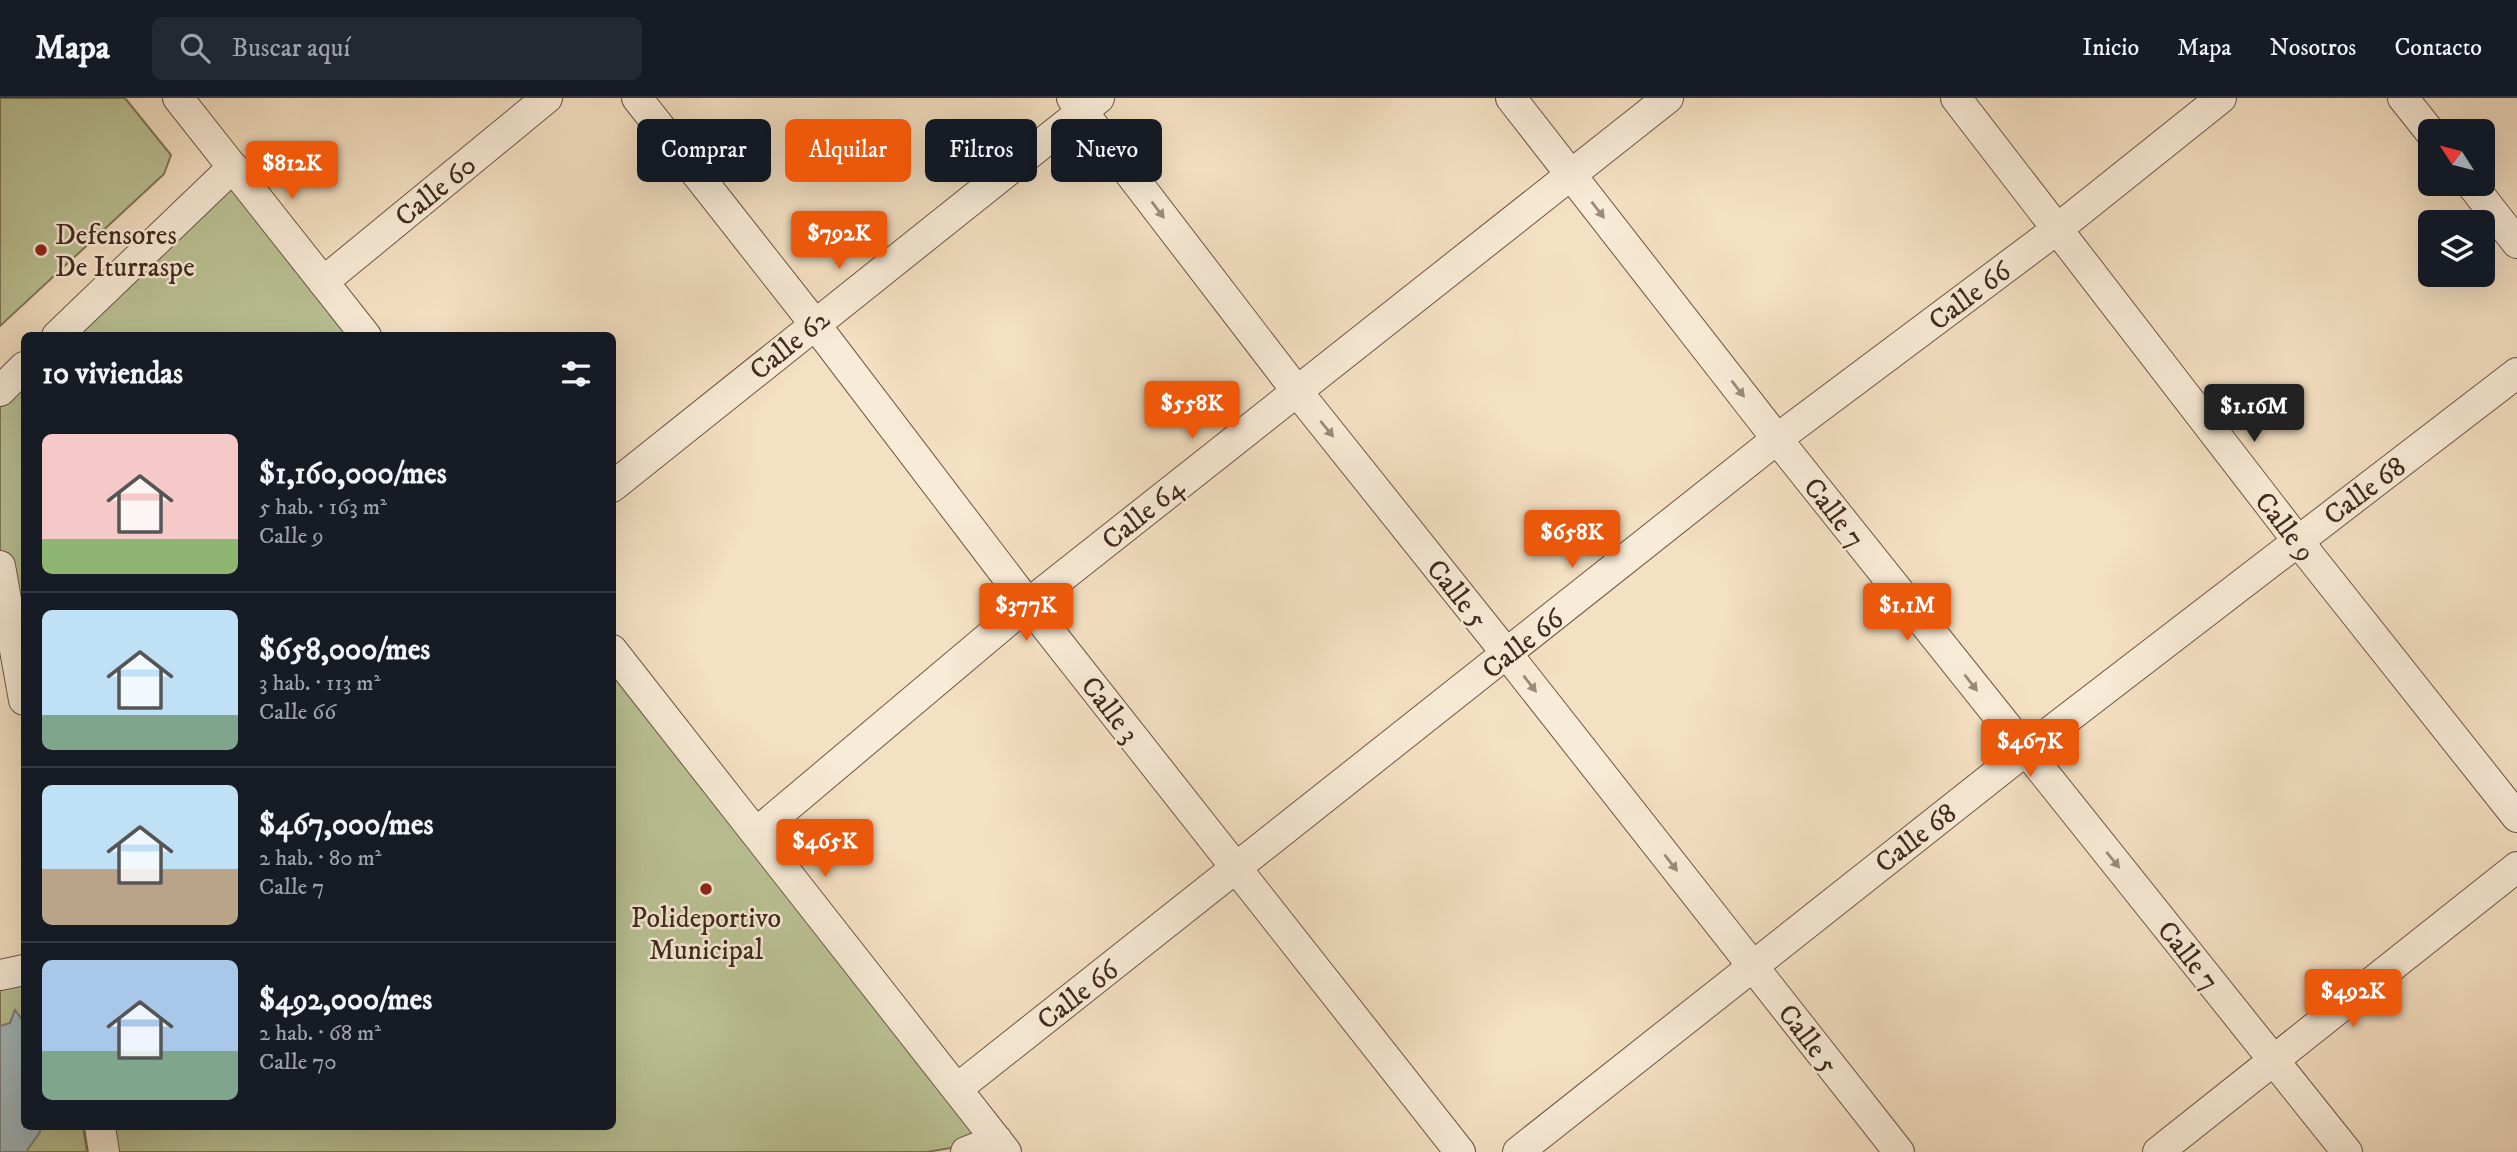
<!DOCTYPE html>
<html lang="es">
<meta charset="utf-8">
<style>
:root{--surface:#171b24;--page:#242831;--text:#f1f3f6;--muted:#9ea1a6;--line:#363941;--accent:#ea580c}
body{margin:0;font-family:"IM FELL DW Pica",serif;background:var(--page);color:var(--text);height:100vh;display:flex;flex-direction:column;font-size:26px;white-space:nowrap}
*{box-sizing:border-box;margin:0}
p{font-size:23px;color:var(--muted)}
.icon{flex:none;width:38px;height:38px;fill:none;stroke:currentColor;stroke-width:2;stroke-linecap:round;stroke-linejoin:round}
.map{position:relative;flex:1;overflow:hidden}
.details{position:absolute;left:21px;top:234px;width:595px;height:798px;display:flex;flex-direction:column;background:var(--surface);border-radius:10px;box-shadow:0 7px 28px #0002}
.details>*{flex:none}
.guide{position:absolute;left:637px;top:21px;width:665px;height:63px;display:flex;gap:14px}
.needle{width:46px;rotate:306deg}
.fabs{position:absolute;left:2418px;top:21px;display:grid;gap:14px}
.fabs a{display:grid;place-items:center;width:77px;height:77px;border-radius:10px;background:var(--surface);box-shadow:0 7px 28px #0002;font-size:35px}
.price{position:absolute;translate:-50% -60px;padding:0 16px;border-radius:7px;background:var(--accent);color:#fff;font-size:23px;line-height:46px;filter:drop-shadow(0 2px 4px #0008)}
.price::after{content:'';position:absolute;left:50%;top:42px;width:21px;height:16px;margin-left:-10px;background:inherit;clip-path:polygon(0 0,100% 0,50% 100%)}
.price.selected{background:#222;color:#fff}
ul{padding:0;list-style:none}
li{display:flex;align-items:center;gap:21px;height:175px;padding:0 21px}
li+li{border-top:2px solid var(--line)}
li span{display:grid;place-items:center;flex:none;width:196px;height:140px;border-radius:10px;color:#555}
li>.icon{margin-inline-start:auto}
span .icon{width:84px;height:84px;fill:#fffc;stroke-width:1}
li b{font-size:30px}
h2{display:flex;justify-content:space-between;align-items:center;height:84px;padding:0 21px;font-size:30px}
.pill{padding:0 24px;border-radius:10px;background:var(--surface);box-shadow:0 7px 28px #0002;font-size:24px;line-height:63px}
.pill.selected{background:var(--accent);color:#fff}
header{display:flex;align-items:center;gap:42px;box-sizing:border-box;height:98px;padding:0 35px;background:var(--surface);border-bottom:2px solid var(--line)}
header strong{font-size:33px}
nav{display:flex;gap:38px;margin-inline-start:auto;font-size:24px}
.search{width:490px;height:63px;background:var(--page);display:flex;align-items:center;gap:18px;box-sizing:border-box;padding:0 24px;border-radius:10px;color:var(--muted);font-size:26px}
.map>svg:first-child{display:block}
.green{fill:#bac294;stroke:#7e7659;stroke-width:2}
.water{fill:#a2babf;stroke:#7b807f;stroke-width:2}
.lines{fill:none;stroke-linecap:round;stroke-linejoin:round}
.minor-casing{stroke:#6e5747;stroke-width:32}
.minor{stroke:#f8ebd7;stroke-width:30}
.oneway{fill:#9c8a7a}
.poi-dot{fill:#8f2418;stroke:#f8ebd7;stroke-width:2.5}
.labels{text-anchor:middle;stroke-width:5;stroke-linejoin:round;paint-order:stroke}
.street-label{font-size:28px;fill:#41291e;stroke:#f8ebd7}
.poi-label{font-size:28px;fill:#41291e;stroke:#f8ebd7;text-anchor:start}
</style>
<header>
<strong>Mapa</strong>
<div class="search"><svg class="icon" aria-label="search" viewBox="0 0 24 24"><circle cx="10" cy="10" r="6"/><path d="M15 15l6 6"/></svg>Buscar aquí</div>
<nav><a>Inicio</a><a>Mapa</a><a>Nosotros</a><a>Contacto</a></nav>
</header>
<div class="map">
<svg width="2517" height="1054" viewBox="0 0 2517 1054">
<rect width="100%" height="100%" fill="#f4e0c2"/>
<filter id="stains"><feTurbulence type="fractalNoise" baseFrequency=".00286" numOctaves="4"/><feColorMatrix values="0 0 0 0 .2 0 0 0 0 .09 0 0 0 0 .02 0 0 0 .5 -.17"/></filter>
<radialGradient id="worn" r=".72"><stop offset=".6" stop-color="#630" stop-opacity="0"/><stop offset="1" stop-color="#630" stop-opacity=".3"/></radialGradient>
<path class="green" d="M0 0H125L171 57 164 76 0 228Z
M233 69 365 238H57Z
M24 269V602L0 468V293Z
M613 553 997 1042 927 1054H104L100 1029H612Z
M24 884V1029H83L87 1054H0V888Z"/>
<path class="water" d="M15 912 24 924V1029H40V1034L26 1054H0V928L10 925Z"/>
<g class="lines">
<defs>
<path id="minor" d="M178 0 366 238
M637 0 814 225 1028 506 1460 1054
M1072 0 1296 292 1507 556 1899 1054
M1511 0 1777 341 2347 1054
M1956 0 2297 442 2517 719
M2403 0 2431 35
M2471 86 2517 145
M323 184 547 0
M57 238 233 69
M0 293 24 269
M612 389 1099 0
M0 468 24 602
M612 552 1006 1054
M756 735 1028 506 1668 0
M0 877 24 872
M958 990 1777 341 2056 132 2221 0
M100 1029 104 1054
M966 1054 997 1042
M1518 1054 2025 653 2517 275
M2158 1054 2517 769"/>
</defs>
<use href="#minor" class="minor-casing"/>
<use href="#minor" class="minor"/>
</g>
<defs><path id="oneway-solid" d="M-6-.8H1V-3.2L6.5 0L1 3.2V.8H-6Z" transform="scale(1.75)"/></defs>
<g class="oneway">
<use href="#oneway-solid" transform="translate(1158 112) rotate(53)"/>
<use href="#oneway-solid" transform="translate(1598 112) rotate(52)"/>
<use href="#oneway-solid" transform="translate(1738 291) rotate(52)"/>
<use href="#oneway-solid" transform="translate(1327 331) rotate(51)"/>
<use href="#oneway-solid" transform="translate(1971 585) rotate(52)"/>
<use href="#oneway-solid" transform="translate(1530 586) rotate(52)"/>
<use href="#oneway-solid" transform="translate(2113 762) rotate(51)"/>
<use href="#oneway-solid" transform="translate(1671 765) rotate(52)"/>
</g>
<g class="poi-dot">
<circle cx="41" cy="152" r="7"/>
<circle cx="706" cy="791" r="7"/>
</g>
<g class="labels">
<g class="street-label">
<text transform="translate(435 92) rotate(-39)" y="10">Calle 60</text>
<text transform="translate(1969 197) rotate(-37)" y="10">Calle 66</text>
<text transform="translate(789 246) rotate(-39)" y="10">Calle 62</text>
<text transform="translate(2364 392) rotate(-37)" y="10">Calle 68</text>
<text transform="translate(1835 414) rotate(52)" y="10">Calle 7</text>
<text transform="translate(1142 415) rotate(-39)" y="10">Calle 64</text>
<text transform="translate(2286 428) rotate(52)" y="10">Calle 9</text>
<text transform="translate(1458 495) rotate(51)" y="10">Calle 5</text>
<text transform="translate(1522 545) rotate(-38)" y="10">Calle 66</text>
<text transform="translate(1111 611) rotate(52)" y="10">Calle 3</text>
<text transform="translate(1915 739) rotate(-38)" y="10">Calle 68</text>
<text transform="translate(2189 857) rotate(51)" y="10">Calle 7</text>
<text transform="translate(1077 896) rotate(-38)" y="10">Calle 66</text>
<text transform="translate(1809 940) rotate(52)" y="10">Calle 5</text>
</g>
<g class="poi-label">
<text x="55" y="146">Defensores<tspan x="55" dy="32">De Iturraspe</tspan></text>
<text x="706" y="829" text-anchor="middle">Polideportivo<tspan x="706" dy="32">Municipal</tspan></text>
</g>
</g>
<rect width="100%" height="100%" filter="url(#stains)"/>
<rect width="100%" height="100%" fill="url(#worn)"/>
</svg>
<div class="fabs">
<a><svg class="needle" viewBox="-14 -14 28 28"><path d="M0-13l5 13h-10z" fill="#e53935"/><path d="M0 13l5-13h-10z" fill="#9ea1a6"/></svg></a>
<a><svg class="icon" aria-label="layers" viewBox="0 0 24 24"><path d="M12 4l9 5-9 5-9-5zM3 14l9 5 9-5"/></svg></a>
</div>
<b class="price" style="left:292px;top:103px">$812K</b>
<b class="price" style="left:839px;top:173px">$792K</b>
<b class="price" style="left:1192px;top:343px">$558K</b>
<b class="price selected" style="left:2254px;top:346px">$1.16M</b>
<b class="price" style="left:1572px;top:472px">$658K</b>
<b class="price" style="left:1026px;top:545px">$377K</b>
<b class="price" style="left:1907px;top:545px">$1.1M</b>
<b class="price" style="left:2030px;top:681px">$467K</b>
<b class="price" style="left:825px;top:781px">$465K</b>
<b class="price" style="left:2353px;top:931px">$492K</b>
<div class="guide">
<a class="pill">Comprar</a>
<a class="pill selected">Alquilar</a>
<a class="pill">Filtros</a>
<a class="pill">Nuevo</a>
</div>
<section class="details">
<h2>10 viviendas<svg class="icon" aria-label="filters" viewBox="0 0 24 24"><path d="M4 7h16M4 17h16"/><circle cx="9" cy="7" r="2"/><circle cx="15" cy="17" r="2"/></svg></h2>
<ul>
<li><span style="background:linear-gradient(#f6c9c9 75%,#8fb573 0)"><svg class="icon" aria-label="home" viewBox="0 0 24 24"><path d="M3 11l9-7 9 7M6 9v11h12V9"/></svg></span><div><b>$1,160,000/mes</b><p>5 hab. · 163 m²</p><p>Calle 9</p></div></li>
<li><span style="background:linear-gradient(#bfe0f5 75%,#7fa58c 0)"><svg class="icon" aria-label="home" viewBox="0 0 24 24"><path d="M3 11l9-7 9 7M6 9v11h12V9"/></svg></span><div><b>$658,000/mes</b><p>3 hab. · 113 m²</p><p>Calle 66</p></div></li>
<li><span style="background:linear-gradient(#bfe0f5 60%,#b9a48a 0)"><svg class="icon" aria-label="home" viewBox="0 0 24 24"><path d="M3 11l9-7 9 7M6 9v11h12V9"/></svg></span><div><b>$467,000/mes</b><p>2 hab. · 80 m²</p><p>Calle 7</p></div></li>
<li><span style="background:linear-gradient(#a9c7e8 65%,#7fa58c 0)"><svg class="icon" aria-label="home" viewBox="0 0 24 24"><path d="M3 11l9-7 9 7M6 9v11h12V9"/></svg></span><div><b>$492,000/mes</b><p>2 hab. · 68 m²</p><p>Calle 70</p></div></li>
</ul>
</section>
</div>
